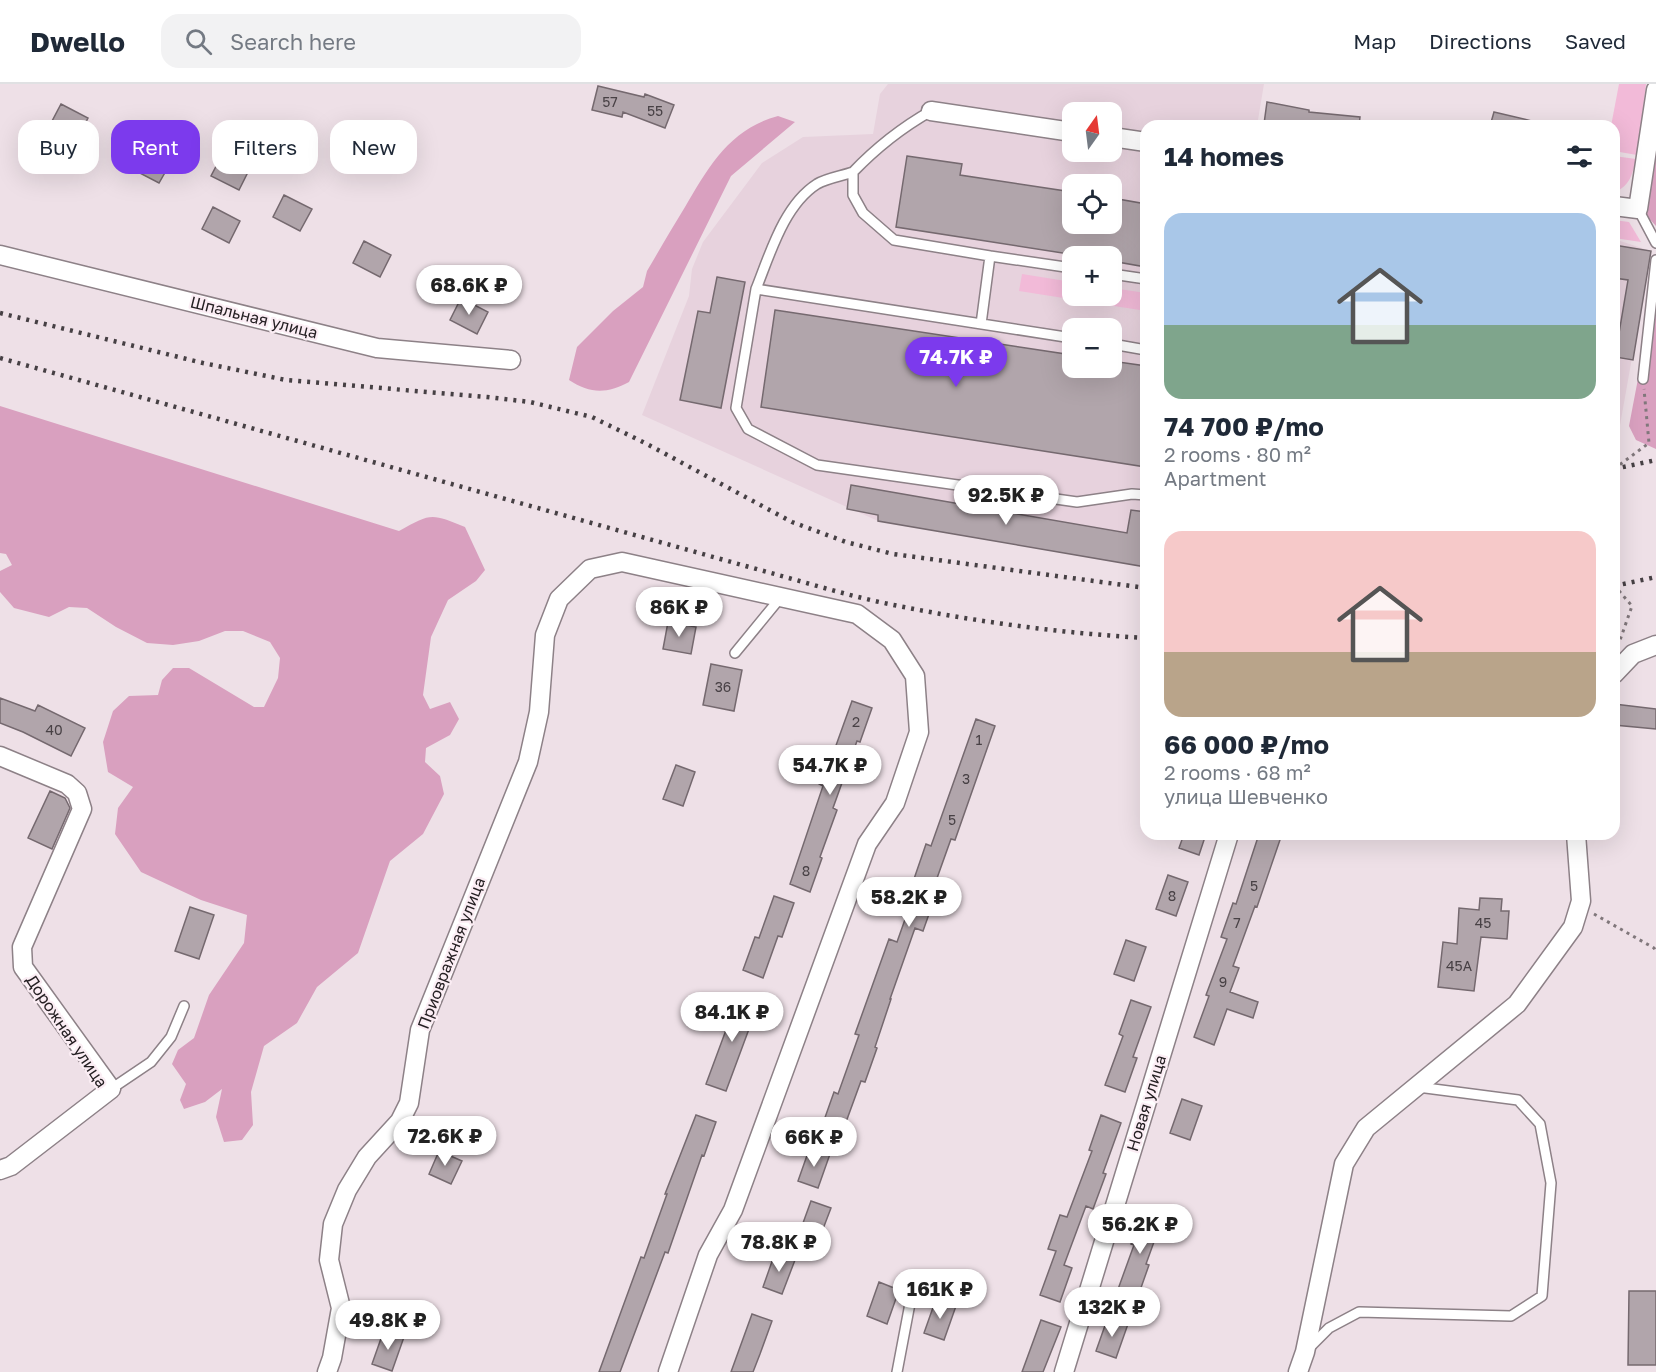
<!DOCTYPE html>
<meta charset="utf-8">
<style>
:root{--surface:#fff;--page:#f2f2f3;--text:#1f2937;--muted:#747a83;--line:#e0e1e3;--accent:#7c3aed}
body{margin:0;font-family:"Golos Text",sans-serif;background:var(--page);color:var(--text);height:100vh;display:flex;flex-direction:column;font-size:22px;white-space:nowrap}
*{box-sizing:border-box;margin:0}
p{font-size:20px;color:var(--muted)}
.icon{flex:none;width:33px;height:33px;fill:none;stroke:currentColor;stroke-width:2;stroke-linecap:round;stroke-linejoin:round}
.map{position:relative;flex:1;overflow:hidden}
.drawer{position:absolute;left:1140px;top:36px;width:480px;height:720px;display:flex;flex-direction:column;background:var(--surface);border-radius:18px;box-shadow:0 6px 24px #0002}
.drawer>*{flex:none}
.guide{position:absolute;left:18px;top:36px;width:570px;height:54px;display:flex;gap:12px}
.needle{width:39px;rotate:14deg}
.tools{position:absolute;left:1062px;top:18px;display:grid;gap:12px}
.tools a{display:grid;place-items:center;width:60px;height:60px;border-radius:12px;background:var(--surface);box-shadow:0 6px 24px #0002;font-size:30px}
.price{position:absolute;translate:-50% -51px;padding:0 14px;border-radius:21px;background:#fff;color:#222;font-size:20px;line-height:39px;filter:drop-shadow(0 2px 3px #0008)}
.price::after{content:'';position:absolute;left:50%;top:36px;width:18px;height:14px;margin-left:-9px;background:inherit;clip-path:polygon(0 0,100% 0,50% 100%)}
.price.on{background:var(--accent);color:#fff}
ul{padding:0;list-style:none}
li{display:grid;align-content:center;gap:12px;height:318px;padding:0 24px}
li span{display:grid;place-items:center;height:186px;border-radius:18px;color:#555}
li>.icon{margin-inline-start:auto}
span .icon{width:108px;height:108px;fill:#fffc;stroke-width:1}
li b{font-size:26px}
h2{display:flex;justify-content:space-between;align-items:center;height:72px;padding:0 24px;font-size:26px}
.chip{padding:0 21px;border-radius:18px;background:var(--surface);box-shadow:0 6px 24px #0002;font-size:21px;line-height:54px}
.chip.on{background:var(--accent);color:#fff}
header{display:flex;align-items:center;gap:36px;box-sizing:border-box;height:84px;padding:0 30px;background:var(--surface);border-bottom:2px solid var(--line)}
header strong{font-size:28px}
nav{display:flex;gap:33px;margin-inline-start:auto;font-size:21px}
.search{width:420px;height:54px;background:var(--page);display:flex;align-items:center;gap:15px;box-sizing:border-box;padding:0 21px;border-radius:18px;color:var(--muted);font-size:22px}
.map>svg:first-child{display:block}
.built{fill:#e7d2dd;fill-rule:evenodd}
.green{fill:#f2bad8}
.forest{fill:#d9a0bf}
.building{fill:#b1a5ab;stroke:#75696f;stroke-width:1.5}
.lines{fill:none;stroke-linecap:round;stroke-linejoin:round}
.lane-casing{stroke:#8d8187;stroke-width:12}
.street-casing{stroke:#8d8187;stroke-width:21}
.path{stroke:#80777b;stroke-width:3;stroke-dasharray:3 4.5;stroke-linecap:butt}
.lane{stroke:#fff;stroke-width:9}
.street{stroke:#fff;stroke-width:18}
.rail{stroke:#464044;stroke-width:4.5;stroke-dasharray:3 6;stroke-linecap:butt}
.labels{text-anchor:middle;stroke-width:4.5;stroke-linejoin:round;paint-order:stroke}
.number-label{font-size:14px;fill:#484145}
.street-label{font-size:16px;fill:#252023;stroke:#fbedf4}
</style>
<header>
<strong>Dwello</strong>
<div class="search"><svg class="icon" aria-label="search" viewBox="0 0 24 24"><circle cx="10" cy="10" r="6"/><path d="M15 15l6 6"/></svg>Search here</div>
<nav><a>Map</a><a>Directions</a><a>Saved</a></nav>
</header>
<div class="map">
<svg width="1656" height="1288" viewBox="0 0 1656 1288">
<rect width="100%" height="100%" fill="#eee0e7"/>
<path class="built" d="M888 0H1264L1257 42H1146V483L878 437 642 331 689 212 692 185 703 158 762 79 803 53 873 50 880 10ZM1072 28H1112V68H1072ZM1072 100H1112V140H1072ZM1072 172H1112V212H1072ZM1072 244H1112V284H1072Z
M1614 155 1651 167 1614 375Z"/>
<path class="green" d="M1619 0H1646L1637 71 1614 67V42H1611Z
M1614 72 1636 75C1632 92 1630 101 1614 109Z
M1614 136 1629 138 1641 158 1614 154Z
M1022 190 1072 198V212H1112V204L1146 209V227L1019 207Z"/>
<path class="forest" d="M1656 23V142L1643 128Z
M778 32 795 38 731 92 629 298C607 310 590 310 569 296L577 263 613 227 643 203 647 187C660 165 672 144 685 123 709 82 730 45 778 32Z
M1656 200V365L1636 356 1629 342Z
M0 322 399 447C431 429 431 429 465 443L485 486 476 497 448 516 431 553 423 611 430 625 450 618 459 635 450 651 426 664 425 678 440 692 444 710 423 750 390 777 358 869 317 903 297 939 264 962 251 1008 253 1041 242 1056 224 1058 216 1033 222 1005 205 1018 184 1025 180 1016 186 1000 172 980 178 966 194 954 209 911 244 859 247 831 201 816 141 788 115 750 118 724 133 703 108 688 103 658 113 627 129 612 158 611 162 596 173 584H189L254 623H264L278 594 280 574 270 558 243 547H225L199 557 173 561 147 559 116 543 87 524 69 523 49 533 14 524 0 508V487L12 481 6 470 0 469Z"/>
<path class="building" d="M598 2 644 13 645 10 674 21 665 44 623 28 622 33 592 26Z
M1267 18 1309 26V28L1360 33 1359 42H1275L1264 40Z
M61 20 88 34 77 55 50 41Z
M1494 28 1532 37V42H1490Z
M143 63 171 78 159 99 132 85Z
M222 71 250 84 239 106 211 92Z
M907 72 962 80 960 91 1072 108V140H1112V114L1146 120V183L1112 177V172H1082L896 143Z
M284 111 312 125 300 147 273 133Z
M213 123 240 137 229 159 202 145Z
M364 157 391 171 380 193 353 179Z
M1614 161 1651 167 1633 276 1615 273 1628 196 1614 194Z
M717 193 745 198 721 324 680 316 698 227 710 229Z
M461 214 488 228 477 250 450 236Z
M775 226 1072 271V284H1112V277L1146 282V383L761 323Z
M851 401 1127 449 1131 426 1146 428V483L878 437V431L847 425Z
M668 538 696 543 691 570 663 565Z
M711 580 742 586 734 627 703 621Z
M0 614 35 627 38 621 85 644 71 672 23 648 0 639Z
M852 617 872 624 860 658 857 657 833 724 837 726 820 773 822 774 810 808 790 800 823 702 819 700 831 666 834 667Z
M1614 620 1656 625V645L1614 641Z
M976 635 995 642 955 756 951 755 931 811 935 813 923 847 915 844 890 915H891L875 963 877 964 865 998 861 997 842 1049 822 1042 834 1008 838 1010 859 951 855 950 889 855 897 858 919 796 914 795 926 760 931 762Z
M676 681 695 688 683 722 663 715Z
M50 707 65 714 70 724 52 765 28 754Z
M1184 750H1206L1199 771 1179 764Z
M1259 750H1282L1257 823 1255 822 1233 882 1239 884 1230 908 1258 918 1253 934 1227 925 1214 961 1194 953 1209 912 1206 911 1227 855 1221 853 1233 819 1236 820Z
M1168 791 1188 798 1176 832 1156 825Z
M774 812 794 819 782 853 778 852 763 894 743 886 755 853 759 854Z
M1480 814 1502 815 1501 827H1509L1507 855 1481 853 1474 907 1438 903 1443 858 1457 860 1459 824 1479 826Z
M190 823 214 831 199 875 175 867Z
M1126 856 1146 863 1134 897 1114 890Z
M739 911 759 918 726 1007 706 1000Z
M1131 916 1151 923 1133 973 1137 974 1125 1008 1105 1001 1123 952 1119 950Z
M1182 1015 1202 1022 1190 1056 1170 1049Z
M696 1031 716 1038 704 1072 702 1071 668 1169 665 1168 620 1288H599L641 1173 644 1174 667 1110H665Z
M1101 1031 1121 1039 1103 1089 1106 1090 1093 1125 1086 1122 1064 1181 1072 1184 1060 1218 1040 1211 1056 1167 1048 1165 1060 1131 1067 1133 1092 1067 1089 1066Z
M810 1063 830 1070 818 1104 798 1097Z
M439 1067 462 1077 451 1100 429 1090Z
M811 1117 831 1124 818 1158 799 1150Z
M1144 1126 1163 1133 1146 1180 1149 1181 1137 1215 1117 1208 1134 1161 1131 1160Z
M775 1169 795 1176 782 1210 763 1203Z
M879 1198 899 1206 887 1240 867 1232Z
M1629 1207H1656V1281H1628Z
M936 1215 956 1222 944 1256 924 1249Z
M752 1230 772 1237 760 1270 753 1288H731Z
M1108 1233 1128 1240 1116 1274 1096 1267Z
M1041 1236 1061 1243 1043 1288H1022Z
M384 1246 404 1253 392 1287 372 1280Z"/>
<g class="lines">
<defs>
<path id="lane" d="M931 27C901 44 877 63 853 88V111L863 129 894 156 990 172 981 240
M1638 125 1656 159
M990 172 1072 184
M1112 190 1146 195
M756 205C770 170 784 121 817 100 827 94 842 92 853 88
M1072 254 756 205 736 324 748 345 817 381 1077 418 1132 410 1146 411
M1112 260 1146 266
M1643 295 1656 176
M735 569 781 513
M111 1005 151 978 171 953 184 922
M1308 1265 1329 1244 1359 1228 1511 1232 1542 1212 1551 1099 1540 1040 1518 1016 1418 1003
M897 1288 912 1209"/>
<path id="street" d="M931 27 1072 48
M1112 53 1146 58
M1614 122 1638 125 1656 6
M0 171 377 264 511 276
M1614 590 1633 570 1656 561
M0 672 67 700 77 709 82 725 22 863 23 883 111 1005 11 1082 0 1086
M327 1288 332 1274 341 1224 329 1176 333 1140 347 1106 367 1073 400 1037 409 1019 420 946 528 678 539 628 545 551 559 515 590 485 622 478 857 530 892 556 915 592 919 648 895 719 867 760 733 1126 708 1171 668 1288
M1064 1288 1229 750
M1298 1288 1305 1268 1344 1080 1366 1044 1517 920 1573 843 1581 817 1576 750"/>
</defs>
<use href="#lane" class="lane-casing"/>
<use href="#street" class="street-casing"/>
<path class="path" d="M1614 385 1649 359 1644 305
M1614 501 1632 522 1619 559
M1594 830 1654 864 1656 868"/>
<use href="#lane" class="lane"/>
<use href="#street" class="street"/>
<path class="rail" d="M0 229 203 279 286 296 487 313 530 318 592 333 645 359 792 438 846 458 893 470 1146 504
M0 274 760 486C801 497 842 510 884 519 970 537 1058 549 1146 554
M1614 385 1656 376
M1614 502 1656 493"/>
</g>
<g class="labels">
<g class="number-label">
<text x="610" y="23">57</text>
<text x="655" y="32">55</text>
<text x="723" y="608">36</text>
<text x="856" y="643">2</text>
<text x="54" y="651">40</text>
<text x="979" y="661">1</text>
<text x="966" y="700">3</text>
<text x="952" y="741">5</text>
<text x="806" y="792">8</text>
<text x="1254" y="807">5</text>
<text x="1172" y="817">8</text>
<text x="1237" y="844">7</text>
<text x="1483" y="844">45</text>
<text x="1459" y="887">45А</text>
<text x="1223" y="903">9</text>
</g>
<g class="street-label">
<text transform="translate(254 233) rotate(14)" y="6">Шпальная улица</text>
<text transform="translate(451 869) rotate(-69)" y="6">Приовражная улица</text>
<text transform="translate(67 947) rotate(56)" y="6">Дорожная улица</text>
<text transform="translate(1146 1019) rotate(-73)" y="6">Новая улица</text>
</g>
</g>
</svg>
<div class="tools">
<a><svg class="needle" viewBox="-14 -14 28 28"><path d="M0-13l5 13h-10z" fill="#e53935"/><path d="M0 13l5-13h-10z" fill="#747a83"/></svg></a>
<a><svg class="icon" aria-label="locate" viewBox="0 0 24 24"><circle cx="12" cy="12" r="6"/><path d="M12 2v4M12 18v4M2 12h4M18 12h4"/></svg></a>
<a>+</a>
<a>−</a>
</div>
<b class="price" style="left:469px;top:232px">68.6K ₽</b>
<b class="price on" style="left:956px;top:304px">74.7K ₽</b>
<b class="price" style="left:1006px;top:442px">92.5K ₽</b>
<b class="price" style="left:679px;top:554px">86K ₽</b>
<b class="price" style="left:830px;top:712px">54.7K ₽</b>
<b class="price" style="left:909px;top:844px">58.2K ₽</b>
<b class="price" style="left:732px;top:959px">84.1K ₽</b>
<b class="price" style="left:445px;top:1083px">72.6K ₽</b>
<b class="price" style="left:814px;top:1084px">66K ₽</b>
<b class="price" style="left:1140px;top:1171px">56.2K ₽</b>
<b class="price" style="left:779px;top:1189px">78.8K ₽</b>
<b class="price" style="left:940px;top:1236px">161K ₽</b>
<b class="price" style="left:1112px;top:1254px">132K ₽</b>
<b class="price" style="left:388px;top:1267px">49.8K ₽</b>
<div class="guide">
<a class="chip">Buy</a>
<a class="chip on">Rent</a>
<a class="chip">Filters</a>
<a class="chip">New</a>
</div>
<section class="drawer">
<h2>14 homes<svg class="icon" aria-label="filters" viewBox="0 0 24 24"><path d="M4 7h16M4 17h16"/><circle cx="9" cy="7" r="2"/><circle cx="15" cy="17" r="2"/></svg></h2>
<ul>
<li><span style="background:linear-gradient(#a9c7e8 60%,#7fa58c 0)"><svg class="icon" aria-label="home" viewBox="0 0 24 24"><path d="M3 11l9-7 9 7M6 9v11h12V9"/></svg></span><div><b>74 700 ₽/mo</b><p>2 rooms · 80 m²</p><p>Apartment</p></div></li>
<li><span style="background:linear-gradient(#f6c9c9 65%,#b9a48a 0)"><svg class="icon" aria-label="home" viewBox="0 0 24 24"><path d="M3 11l9-7 9 7M6 9v11h12V9"/></svg></span><div><b>66 000 ₽/mo</b><p>2 rooms · 68 m²</p><p>улица Шевченко</p></div></li>
</ul>
</section>
</div>
